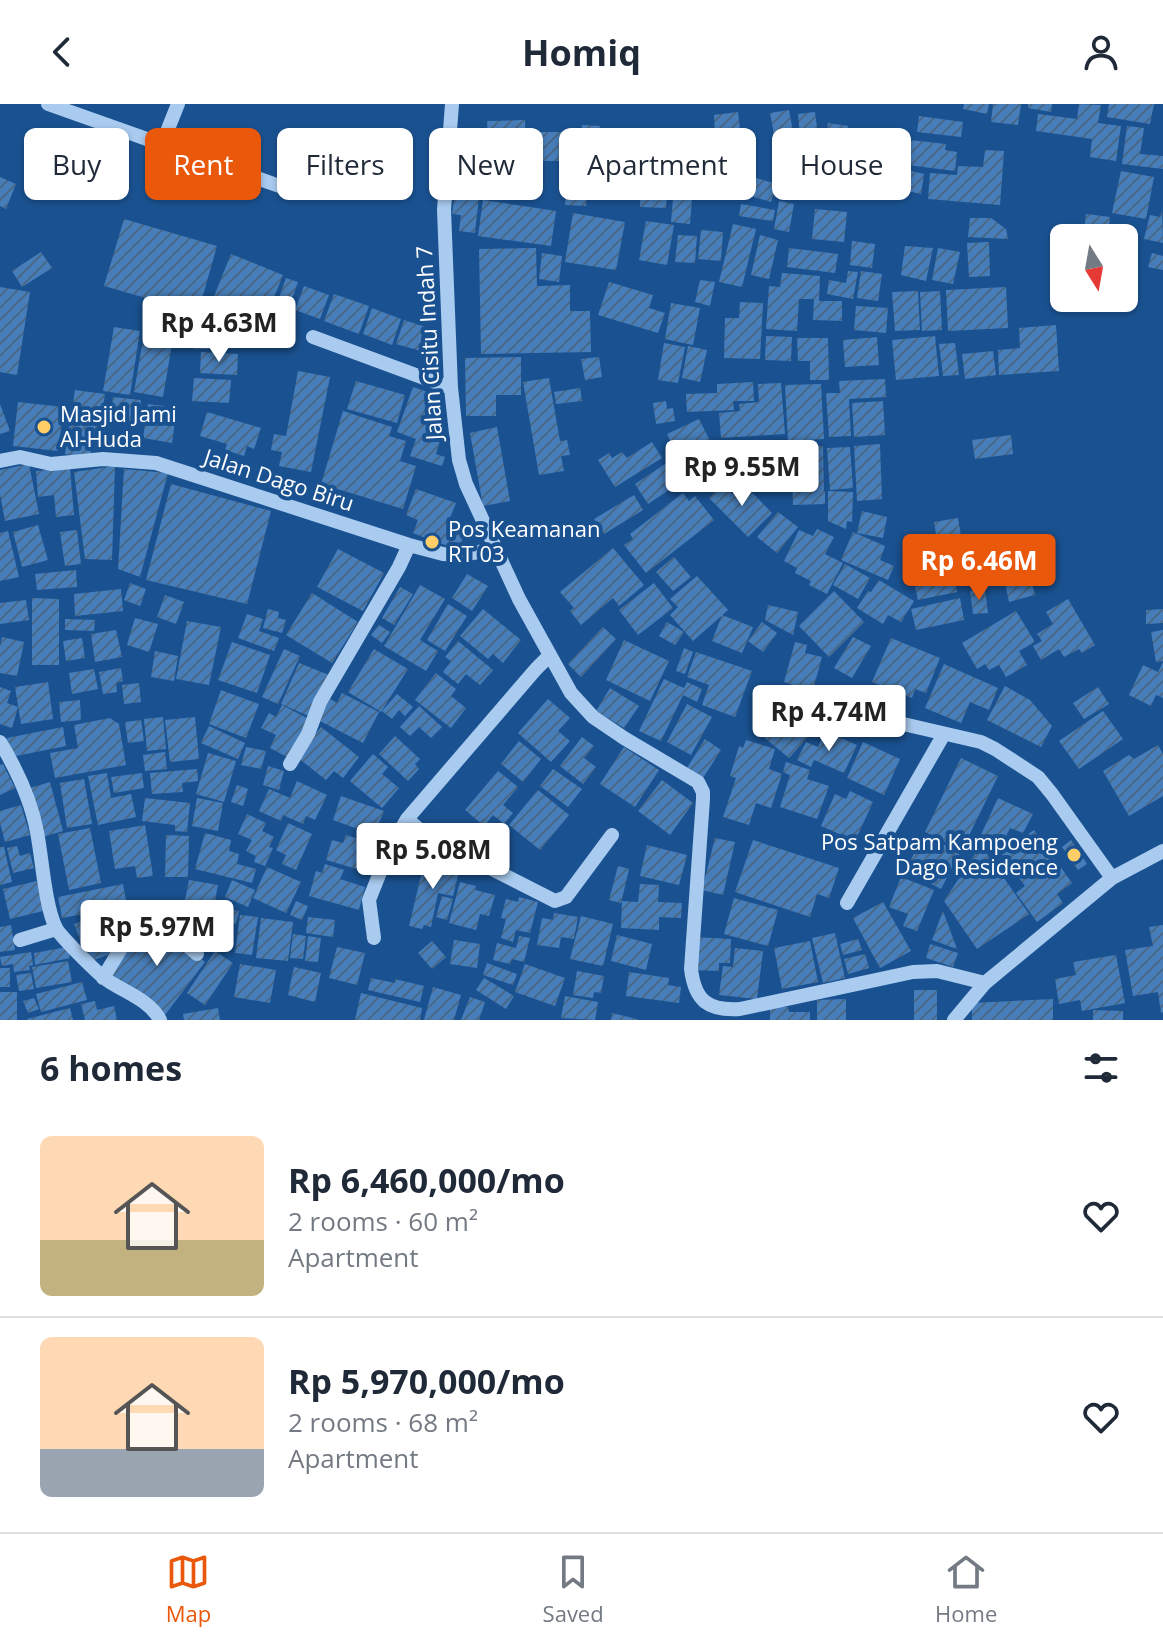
<!DOCTYPE html>
<meta charset="utf-8">
<style>
:root{--surface:#fff;--page:#f6f6f7;--text:#1f2937;--muted:#747a83;--line:#e0e1e3;--accent:#ea580c}
body{margin:0;font-family:"Open Sans",sans-serif;background:var(--page);color:var(--text);height:100vh;display:flex;flex-direction:column;font-size:30px;white-space:nowrap}
*{box-sizing:border-box;margin:0}
p{font-size:26px;color:var(--muted)}
.icon{flex:none;width:44px;height:44px;fill:none;stroke:currentColor;stroke-width:2;stroke-linecap:round;stroke-linejoin:round}
.map{position:relative;height:916px;overflow:hidden}
.side{display:flex;flex-direction:column;background:var(--surface);flex:1}
.side>*{flex:none}
.top-card{position:absolute;left:24px;top:24px;width:1116px;height:72px;display:flex;gap:16px}
.needle{width:52px;rotate:169deg}
.fabs{position:absolute;left:1050px;top:120px;display:grid;gap:16px}
.fabs a{display:grid;place-items:center;width:88px;height:88px;border-radius:12px;background:var(--surface);box-shadow:0 2px 6px #0004;font-size:40px}
.price{position:absolute;translate:-50% -68px;padding:0 18px;border-radius:8px;background:#fff;color:#222;font-size:26px;line-height:52px;filter:drop-shadow(0 2px 4px #0008)}
.price::after{content:'';position:absolute;left:50%;top:48px;width:24px;height:18px;margin-left:-12px;background:inherit;clip-path:polygon(0 0,100% 0,50% 100%)}
.price.current{background:var(--accent);color:#fff}
ul{padding:0;list-style:none}
li{display:flex;align-items:center;gap:24px;height:200px;padding:0 40px}
li+li{border-top:2px solid var(--line)}
li span{display:grid;place-items:center;flex:none;width:224px;height:160px;border-radius:12px;color:#555}
li>.icon{margin-inline-start:auto}
span .icon{width:96px;height:96px;fill:#fffc;stroke-width:1}
li b{font-size:34px}
h2{display:flex;justify-content:space-between;align-items:center;height:96px;padding:0 40px;font-size:34px}
.chip{padding:0 28px;border-radius:12px;background:var(--surface);box-shadow:0 2px 6px #0004;font-size:28px;line-height:72px}
.chip.current{background:var(--accent);color:#fff}
header{display:flex;justify-content:space-between;align-items:center;height:104px;padding:0 40px;background:var(--surface);font-size:36px;font-weight:700}
.tab-bar{display:flex;justify-content:space-around;align-items:center;height:112px;border-top:2px solid var(--line);background:var(--surface);font-size:22px;color:var(--muted)}
.tab-bar a{display:grid;justify-items:center;gap:4px}
.tab-bar .current{color:var(--accent)}
.map>svg:first-child{display:block}
.building{fill:url(#building-hatch)}
.lines{fill:none;stroke-linecap:round;stroke-linejoin:round}
.minor{stroke:#a9cbef;stroke-width:14}
.poi-dot{fill:#ffce67;stroke:#1a5291;stroke-width:3}
.labels{text-anchor:middle;stroke-width:8;stroke-linejoin:round;paint-order:stroke}
.street-label{font-size:22px;fill:#fff;stroke:#1a5291}
.poi-label{font-size:22px;fill:#fff;stroke:#1a5291;text-anchor:start}
</style>
<header><svg class="icon" aria-label="back" viewBox="0 0 24 24"><path d="M15 5l-7 7 7 7"/></svg>Homiq<svg class="icon" aria-label="person" viewBox="0 0 24 24"><circle cx="12" cy="8" r="4"/><path d="M4 21q1-7 8-7t8 7"/></svg></header>
<div class="map">
<svg width="1163" height="916" viewBox="0 0 1163 916">
<defs>
<pattern id="building-hatch" width="6" height="6" patternUnits="userSpaceOnUse" patternTransform="scale(2)"><rect width="6" height="6" fill="#477eba"/><path d="M-1 1l2-2M0 6l6-6M5 7l2-2" fill="none" stroke="#496888"/></pattern>
</defs>
<rect width="100%" height="100%" fill="#1a5291"/>
<path class="building" d="M964 0H989L987 10 963 5Z
M993 0H1021L1018 21 991 18Z
M1028 0H1052L1051 8 1028 4Z
M1079 0 1101 1 1098 19 1121 22 1116 57 1090 53 1092 35 1036 27 1038 10 1077 15Z
M1109 0H1154L1150 20 1107 13Z
M789 6 797 49 778 52 770 9Z
M738 8 740 26 715 29 714 11Z
M815 8 818 31 800 33 798 10Z
M919 12 963 18 961 33 917 28Z
M525 16 526 53 489 55 487 17Z
M828 19 848 22 846 40 826 37Z
M582 21 600 22 596 64 579 63Z
M1127 22 1144 24 1140 50 1163 52V65L1122 60Z
M528 28H576V57H528Z
M672 29H702V60L672 59Z
M910 36 946 40 945 46 957 48 955 67 907 61Z
M637 39 663 40 662 72H636Z
M985 46 1004 47 1000 101 928 95 930 69 957 71 958 62 983 63Z
M907 66 924 70 921 90 903 86Z
M1121 67 1154 73 1146 115 1112 109Z
M567 68 602 71 600 91 587 90 586 102 565 101Z
M0 73 16 80 6 105 0 102Z
M756 74 777 80 771 98 751 92Z
M641 75 668 77 666 104 640 103Z
M455 90 479 92 475 129 459 127 461 111 452 110Z
M673 94 692 95 690 120 671 118Z
M483 96 556 107 551 142 478 132Z
M779 97 794 100 789 128 774 125Z
M741 100 775 106 773 117 739 112Z
M815 105 847 108 844 138 812 135Z
M1162 107 1163 139 1144 135 1150 111 1160 113Z
M573 109 625 118 616 166 565 158Z
M1086 110 1110 113 1108 134H1083Z
M970 114H991L1006 125 1008 135 968 133Z
M124 115 217 142 198 209 104 182Z
M646 117 674 121 667 161 639 156Z
M733 120 756 125 742 183 719 178Z
M701 126 723 128 721 157 698 155Z
M678 131 697 132 695 159 675 158Z
M760 131 778 136 769 175 751 171Z
M852 137 875 140 872 164 850 161Z
M989 138 990 172 969 173 967 139Z
M1124 138 1131 139 1128 168 1124 167Z
M905 142 933 144 926 177 901 171Z
M536 144 537 182 570 181V207H590L591 248 481 250 479 145Z
M789 144 838 150 835 169 787 163Z
M938 144 960 148 953 180 932 176Z
M41 148 52 164 22 183 12 167Z
M542 149 562 152 559 178 539 175Z
M1152 149 1163 152V166L1148 163Z
M231 150 283 171 260 228 208 207Z
M848 167 858 168 853 195 827 190 829 176 846 179Z
M861 167 882 170 878 197 857 194Z
M782 169 820 172 819 197H842V217L813 216 814 195H799L797 227 766 225 769 182 780 183Z
M286 174 298 178 287 209 275 205Z
M700 176 715 178 710 202 695 198Z
M609 178 653 191 649 204 665 209 658 229 598 211Z
M304 182 329 191 320 215 295 206Z
M0 183 30 188 17 271 0 268Z
M1006 183 1008 224 948 227 946 186Z
M918 187 920 226 895 227 892 188Z
M940 187 942 226 922 227 920 188Z
M334 190 369 202 359 230 324 217Z
M740 198 763 199 760 255 724 254 725 214H739Z
M671 199 700 204 693 241 665 235Z
M856 202 888 204 886 229 854 226Z
M372 204 401 215 392 241 363 230Z
M404 216 429 224 421 247 396 240Z
M1056 221 1059 267 999 271 998 246 1020 244 1019 224Z
M114 223 140 227 130 291 103 287Z
M145 224 174 228 163 293 134 288Z
M194 225 226 226V245H194Z
M766 232 792 233 791 257 765 256Z
M935 232 939 272 896 276 892 236Z
M877 233 879 261 845 263 843 236Z
M797 234H828L829 276H810V257H798Z
M664 239 685 243 678 279 658 276Z
M955 239 959 271 943 272 939 240Z
M688 242 707 246 700 278 682 274Z
M993 247 996 271 965 275 962 250Z
M201 248 238 250 237 271 200 269Z
M521 253V291H496V312H466L465 254Z
M599 253 602 273 585 276 581 255Z
M298 267 330 273 311 368 279 362 282 348 271 346 274 330 286 332Z
M194 274 231 276 229 299 192 297Z
M549 274 560 337 567 336 570 351 561 352 564 367 539 371 523 278Z
M885 275 886 293 849 295 851 332 829 333 826 289H840L839 277Z
M356 277 405 291 397 319 347 305Z
M753 278 754 297H733L734 306 687 308 686 290 717 289V280Z
M781 279 785 330 721 334 719 309 740 307 739 300 759 298 758 280Z
M821 280 824 335 788 337 785 281Z
M413 283 440 292 427 329 441 333 436 350 445 353 442 362 410 352 416 335 397 328Z
M580 284 582 297 556 300 554 288Z
M75 286 105 290 102 311 72 306Z
M113 293 141 296 138 319 110 315Z
M666 297 667 305 673 304 675 317 656 320 653 299Z
M883 297 885 331 854 333 852 299Z
M18 298 64 303 58 347 13 342Z
M0 300 10 327 0 330Z
M148 300 171 303 169 310 176 311 172 339 143 334Z
M343 307 392 323 389 332 406 337 400 357 416 362 403 405 321 380Z
M207 308 261 324 254 345 247 342 244 352 225 346 227 340 200 332Z
M71 309 107 314 104 334 93 332 90 354 65 350Z
M699 315 710 337 678 353 667 330Z
M497 323 510 397 483 402 470 329Z
M1011 331 1013 350 975 355 972 336Z
M784 337 787 374 750 377 748 339Z
M652 338 662 354 615 383 598 356 609 349 612 354 622 348 627 354Z
M880 340 882 395 857 397 854 342Z
M823 342 824 386 823 387H825V400L793 401 791 343Z
M850 343 853 384 830 386 827 344Z
M668 358 681 378 648 400 635 380Z
M29 360 39 410 5 417 0 390V366Z
M115 362 112 456 85 455 74 368Z
M70 364 74 411 56 413 54 391 38 393 36 367Z
M124 365 168 369 140 473 118 465Z
M743 379 772 409 748 433 709 394 723 380 732 390Z
M171 380 271 407 247 500 146 476Z
M416 385 456 399 448 419 457 422 455 427 464 431 459 446 437 438 436 442 427 438 428 435 413 429 418 416 406 411Z
M828 387 853 388 852 418 847 417 846 425 828 417Z
M683 389 689 397 695 392 714 416 646 469 624 441 633 435 630 430Z
M634 391 643 406 604 430 594 415Z
M862 407 887 413 883 434 857 429Z
M778 408 798 423 777 449 757 433Z
M958 414 963 444 939 448 934 418Z
M38 421 48 456 22 463 13 428Z
M817 425 834 433 825 450 843 459 827 490 809 481 811 477 795 469 797 464 784 457 799 426 813 432Z
M77 426 81 460 65 462 60 428Z
M8 427 19 473 0 477V429Z
M853 428 885 442 880 456 894 462 888 476 841 456Z
M613 444 644 481 619 502 613 494 581 521 570 507 574 504 560 488Z
M338 445 384 469 363 507 317 483Z
M674 453 691 473 673 487 656 468Z
M845 460 870 474 858 495 833 481Z
M1028 463 1035 491 1009 498 1003 469Z
M76 466 77 483 37 486 35 470Z
M467 470 488 482 472 507 452 494Z
M697 472 728 506 693 537 670 511 678 503 670 495Z
M879 476 914 497 901 518 888 511 883 520 857 504 868 487 871 488Z
M941 477 942 480 955 478 957 488 918 496 915 483Z
M130 479 146 485 140 502 124 496Z
M654 479 673 504 638 531 619 506Z
M420 481 445 495 420 536 438 547 426 567 384 542Z
M400 483 413 490 394 521 382 514Z
M121 485 123 507 75 512 74 490Z
M985 485 988 509 973 510 970 487Z
M834 487 864 518 829 553 799 522Z
M312 489 358 518 332 559 286 531Z
M165 491 184 498 176 520 157 513Z
M32 494 59 495V561H32Z
M960 494 964 516 916 526 911 505Z
M1068 495 1095 541 1082 549 1079 545 1064 553 1059 545 1041 556 1033 542 1042 537 1037 530 1053 520 1046 508Z
M26 496 29 516 0 520V499Z
M448 500 467 512 445 547 427 536Z
M768 501 798 508 793 531 765 516Z
M268 505 279 508 278 514 286 516 282 529 263 524Z
M483 505 521 536 503 559 493 550 488 555 460 532Z
M1163 505V519L1146 520V506Z
M1016 507 1035 538 1019 547 1027 561 1006 573 999 561 989 566 985 560 977 565 962 539Z
M247 510 263 515 259 527 279 534 274 547 238 534Z
M722 511 753 523 742 549 712 537Z
M135 514 158 520 149 548 127 541Z
M65 515 95 516 94 527 65 526Z
M187 517 221 523 209 581 176 575Z
M667 518 684 528 675 541 659 532Z
M762 518 777 529 763 548 748 537Z
M379 521 390 528 382 539 371 531Z
M603 523 616 535 581 573 568 560Z
M116 526 122 553 95 558 91 530Z
M1163 526V557L1156 558 1151 528Z
M2 533 24 538 17 572 0 569V542Z
M853 533 871 542 852 574 834 564Z
M82 534 85 554 66 557 63 537Z
M891 534 940 554 926 589 915 585 912 594 872 578Z
M624 536 669 557 650 597 606 576Z
M458 537 493 566 480 581 466 570 458 580 443 568 451 557 445 553Z
M232 538 270 551 257 589 218 576Z
M795 538 807 541 805 549 822 553 811 593 794 589 796 582 784 578Z
M684 544 693 548 685 570 676 567Z
M284 545 300 552 278 600 262 593Z
M374 545 408 565 381 608 348 588Z
M155 547 178 552 174 577 151 573Z
M696 548 752 567 735 613 702 601 709 581 687 573Z
M1163 558V594L1156 591 1151 602 1129 591 1143 561 1158 568Z
M299 559 329 571 311 613 281 600Z
M944 560 998 584 989 606 970 598 961 619 925 604Z
M121 564 123 577 116 579 117 588 103 590 99 568Z
M94 565 98 585 72 590 69 569Z
M436 569 456 585 451 592 466 604 451 624 415 596Z
M664 575 684 584 687 578 702 585 697 598 683 591 661 637 639 627Z
M48 578 53 615 21 620 15 583Z
M139 579 141 598 124 600 122 581Z
M1005 582 1030 596 1052 622 1041 643 987 616Z
M0 583 11 587 7 599 18 603 12 624 0 620Z
M1098 583 1109 600 1084 615 1073 599Z
M610 584 639 602 624 624 596 607Z
M221 586 259 600 246 634 209 620Z
M342 589 379 608 363 639 316 615 327 593 337 599Z
M764 589 799 591 797 610 815 625 789 654 761 631Z
M397 590 413 603 405 612 399 606 392 615 382 607Z
M548 595 570 614 558 627 570 637 551 658 518 629Z
M80 596 81 616 61 618 59 598Z
M687 600 712 613 691 651 667 638Z
M282 601 309 615 289 654 270 644 276 631 261 624 269 609 276 613Z
M419 602 442 623 431 634 419 623 410 632 400 623Z
M1103 607 1123 635 1079 665 1059 637Z
M163 613 166 645 147 647 144 615Z
M195 613 199 655 170 658 165 616Z
M110 614 119 620 126 661 55 674 50 649 78 644 74 621Z
M141 616 144 637 128 639 125 618Z
M209 622 245 639 238 655 201 639Z
M63 623 66 642 11 653 7 634Z
M321 623 359 653 343 674 334 667 326 676 297 653Z
M825 627 857 641 844 669 814 656 811 663 797 656 806 638 818 643Z
M395 632 420 655 415 660 419 665 408 677 379 650Z
M582 633 594 642 584 654 596 663 583 680 560 662Z
M705 635 721 646 703 674 687 664Z
M746 636 775 645 769 665 782 670 771 704 756 699 749 721 723 713 736 674 730 672 739 642 743 644Z
M519 637 541 655 523 678 501 660Z
M863 638 900 655 884 691 847 674Z
M1158 641 1163 650V692L1129 712 1103 667 1129 651 1134 655Z
M246 643 266 647 261 665 241 661Z
M624 643 659 666 635 703 600 680Z
M165 648 167 665 145 667 143 651Z
M208 649 236 657 224 698 196 690Z
M373 650 388 663 382 670 399 684 382 704 350 677Z
M961 654 998 672 962 746 925 728Z
M786 658 810 666 807 675 829 682 817 715 780 703 790 671 783 668Z
M3 660 15 684 0 691V661Z
M268 662 284 667 279 686 263 681Z
M197 665 198 677 182 679 183 688 152 690 150 669Z
M553 665 582 685 568 703 540 682Z
M498 667 518 683 503 701 513 709 504 720 493 711 484 722 465 706Z
M107 669 111 694 131 690 136 713 98 721 88 672Z
M142 669 144 684 114 689 111 673Z
M84 675 92 720 67 724 60 679Z
M662 676 693 699 670 731 638 707Z
M297 677 327 691 315 716 306 712 303 720 283 711 281 717 259 707 269 685 290 694Z
M50 678 63 727 43 733 30 684Z
M237 681 248 685 243 702 231 698Z
M538 686 569 711 540 746 509 721Z
M850 687 873 698 855 737 821 722 835 690 846 695Z
M341 692 384 707 374 731 333 716Z
M145 694 190 699 187 728 175 727V721L142 717Z
M197 694 223 699 218 727 192 722Z
M998 694 1033 710 1023 729 1010 724 1000 744 979 735Z
M21 701 30 731 5 738 0 719V707Z
M247 710 266 719 262 727 274 733 269 743 273 744 265 762 254 758 256 752 246 747 252 736 238 730Z
M288 719 312 730 296 766 282 760 286 751 276 746Z
M145 721 153 772 137 774 135 762 115 765 109 727Z
M90 724 101 779 69 786 58 730Z
M1034 726 1072 779 1057 790 1063 799 1037 818 1016 789 1025 782 1001 749Z
M205 729 231 736 229 747 239 750 237 760 256 765 252 779 195 765Z
M924 730 960 749 941 785 905 767Z
M166 731 189 732 188 773H165Z
M346 731 365 737 363 744 373 747 367 768 326 756 332 736 343 739Z
M715 734 735 738 723 791 702 786Z
M753 736 839 764 829 794 817 790 810 813 735 788Z
M1071 736 1087 760 1078 766 1062 743Z
M647 741 687 751 679 781 640 772Z
M981 741 1029 810 977 845 944 797Z
M17 742 20 752 30 749 34 764 13 769 7 744Z
M0 743H4L12 778 0 781Z
M425 755 460 763 453 792 438 789 431 823 424 821 422 825 409 822Z
M325 760 344 766 340 775 365 783 359 806 309 792 316 767 322 769Z
M618 762 629 765 621 799 609 796Z
M267 763 301 778 286 809 253 794Z
M901 773 934 786 917 827 903 822 908 810 889 803Z
M189 776 218 781 209 827 180 822Z
M232 776 255 786 248 803 225 793Z
M37 777 43 807 10 815 3 785Z
M460 778 476 782 475 786 495 791 489 812 480 810 476 826 449 819Z
M123 780 127 802 62 814 58 793Z
M640 780 659 781 658 798 682 799 681 814 659 813V826L621 824 622 797 638 798Z
M442 792 453 795 447 816 436 813Z
M519 793 538 798 530 829 516 826 513 838 501 834 506 815 501 814 506 795 518 798Z
M734 794 778 806 768 842 724 830Z
M296 797 308 802 302 816 290 811Z
M883 798 911 847 880 864 853 814Z
M222 804 239 807 236 820 219 818Z
M943 807 957 845 932 836Z
M554 809 578 813 574 835 561 833 559 844 537 841 542 814 553 816Z
M102 810 115 844 110 847 111 850 88 858 74 820Z
M240 811 258 813 252 851 235 849Z
M581 812 613 820 603 862 570 855Z
M308 813 335 816 333 833 306 829Z
M261 814 293 818 288 857 256 854Z
M149 817 205 858 165 911 110 870Z
M11 821 15 846 0 848V823Z
M215 821 231 823 228 845 212 842Z
M1163 821V908L1161 909 1158 888 1133 892 1125 846 1153 842 1149 823Z
M835 829 845 874 823 879 812 834Z
M293 830 306 832 303 855 290 854Z
M617 831 652 840 646 866 611 857Z
M308 832 321 834 318 858 305 857Z
M519 832 530 834 524 858 512 855 510 860 493 856 497 839 516 844Z
M694 833 731 835 730 859H719V867L692 866Z
M858 835 862 846 843 851 840 840Z
M454 836 480 840 477 864 450 860Z
M432 837 446 853 432 865 418 849Z
M810 837 818 878 782 885 774 844Z
M930 840 958 849 953 863 926 854Z
M67 843 70 854 35 861 34 849Z
M337 843 365 849 357 881 329 874Z
M735 844 763 847 757 895 719 891 723 862 733 863Z
M215 847 233 859 205 901 187 889Z
M31 848 33 861 29 862 30 866 14 868 13 860 2 862 0 853Z
M865 850 869 864 848 870 844 855Z
M1116 851 1125 899 1082 907 1080 896 1059 900 1055 875 1076 871 1073 858Z
M68 857 72 878 36 884 32 863Z
M487 859 517 870 513 881 483 871Z
M240 860 276 866 270 899 234 893Z
M525 860 565 874 555 902 515 888Z
M294 863 321 869 315 898 288 891Z
M0 864H10V883H0Z
M577 867 604 872 601 889 594 888 593 894 573 891Z
M629 868 669 874 668 881 681 883 679 899 626 892Z
M31 869 34 885 19 887 16 871Z
M371 874 395 879V875L424 882 420 898 368 886Z
M484 874 514 892 506 905 476 886Z
M82 878 87 896 41 908 36 890Z
M433 883 461 891 454 916H424Z
M914 886H937V916H914Z
M0 888H17V916H0Z
M361 889 422 904 420 916H355Z
M565 892 598 898 595 916 561 914Z
M470 893 485 898 479 916H461Z
M34 894 39 905 28 909 23 897Z
M846 895V916H817V896Z
M1053 895V916H972V899Z
M95 897 97 906 114 902 117 916H85L81 900Z
M770 903H788L789 908H810V916H770Z
M70 904 73 916H28L27 915Z
M218 904 220 916H184L183 910Z
M1093 906 1123 907V916H1093Z
M612 909 637 915V916H611Z"/>
<g class="lines">
<path class="minor" d="M48 0 285 84
M452 0 444 106 451 284 459 356 466 380 519 495 571 589 593 613 624 634 698 678 703 688V695L691 865C695 897 708 907 740 905L913 868 937 867 985 879
M162 40 178 0
M313 233 451 284
M0 357 20 353 51 360 103 355 156 359 409 441 443 450 461 451 496 445
M828 597 886 616 981 638 995 645 1038 673 1052 690 1112 774
M0 638C17 666 31 696 37 728 42 753 45 803 56 824 60 832 99 871 107 876 124 888 150 896 160 916
M290 660 308 630 320 598 399 463 409 441
M407 715 427 732 555 797 566 793 612 731
M847 799 944 630
M374 834 369 796 389 746 407 715 536 565 550 551
M20 836 56 825
M103 874 143 808 146 806 197 850
M954 916 985 879 1112 774 1163 747"/>
</g>
<g class="poi-dot">
<circle cx="44" cy="323" r="8"/>
<circle cx="432" cy="438" r="8"/>
<circle cx="1074" cy="751" r="8"/>
</g>
<g class="labels">
<g class="street-label">
<text transform="translate(429 239) rotate(-93)" y="8">Jalan Cisitu Indah 7</text>
<text transform="translate(279 376) rotate(18)" y="8">Jalan Dago Biru</text>
</g>
<g class="poi-label">
<text x="60" y="318">Masjid Jami<tspan x="60" dy="25">Al-Huda</tspan></text>
<text x="448" y="433">Pos Keamanan<tspan x="448" dy="25">RT 03</tspan></text>
<text x="1058" y="746" text-anchor="end">Pos Satpam Kampoeng<tspan x="1058" dy="25">Dago Residence</tspan></text>
</g>
</g>
</svg>
<div class="fabs">
<a><svg class="needle" viewBox="-14 -14 28 28"><path d="M0-13l5 13h-10z" fill="#e53935"/><path d="M0 13l5-13h-10z" fill="#747a83"/></svg></a>
</div>
<b class="price" style="left:219px;top:260px">Rp 4.63M</b>
<b class="price" style="left:742px;top:404px">Rp 9.55M</b>
<b class="price current" style="left:979px;top:498px">Rp 6.46M</b>
<b class="price" style="left:829px;top:649px">Rp 4.74M</b>
<b class="price" style="left:433px;top:787px">Rp 5.08M</b>
<b class="price" style="left:157px;top:864px">Rp 5.97M</b>
<div class="top-card">
<a class="chip">Buy</a>
<a class="chip current">Rent</a>
<a class="chip">Filters</a>
<a class="chip">New</a>
<a class="chip">Apartment</a>
<a class="chip">House</a>
</div>
</div>
<section class="side">
<h2>6 homes<svg class="icon" aria-label="filters" viewBox="0 0 24 24"><path d="M4 7h16M4 17h16"/><circle cx="9" cy="7" r="2"/><circle cx="15" cy="17" r="2"/></svg></h2>
<ul>
<li><span style="background:linear-gradient(#ffd9b3 65%,#c2b280 0)"><svg class="icon" aria-label="home" viewBox="0 0 24 24"><path d="M3 11l9-7 9 7M6 9v11h12V9"/></svg></span><div><b>Rp 6,460,000/mo</b><p>2 rooms · 60 m²</p><p>Apartment</p></div><svg class="icon" aria-label="heart" viewBox="0 0 24 24"><path d="M12 20l-8-8c-3-5 5-10 8-4 3-6 11-1 8 4z"/></svg></li>
<li><span style="background:linear-gradient(#ffd9b3 70%,#9aa5b1 0)"><svg class="icon" aria-label="home" viewBox="0 0 24 24"><path d="M3 11l9-7 9 7M6 9v11h12V9"/></svg></span><div><b>Rp 5,970,000/mo</b><p>2 rooms · 68 m²</p><p>Apartment</p></div><svg class="icon" aria-label="heart" viewBox="0 0 24 24"><path d="M12 20l-8-8c-3-5 5-10 8-4 3-6 11-1 8 4z"/></svg></li>
</ul>
</section>
<nav class="tab-bar">
<a class="current"><svg class="icon" aria-label="map" viewBox="0 0 24 24"><path d="M3 6l6-2 6 2 6-2v14l-6 2-6-2-6 2zM9 4v14M15 6v14"/></svg>Map</a>
<a><svg class="icon" aria-label="saved" viewBox="0 0 24 24"><path d="M7 4h10v16l-5-4-5 4z"/></svg>Saved</a>
<a><svg class="icon" aria-label="home" viewBox="0 0 24 24"><path d="M3 11l9-7 9 7M6 9v11h12V9"/></svg>Home</a>
</nav>
